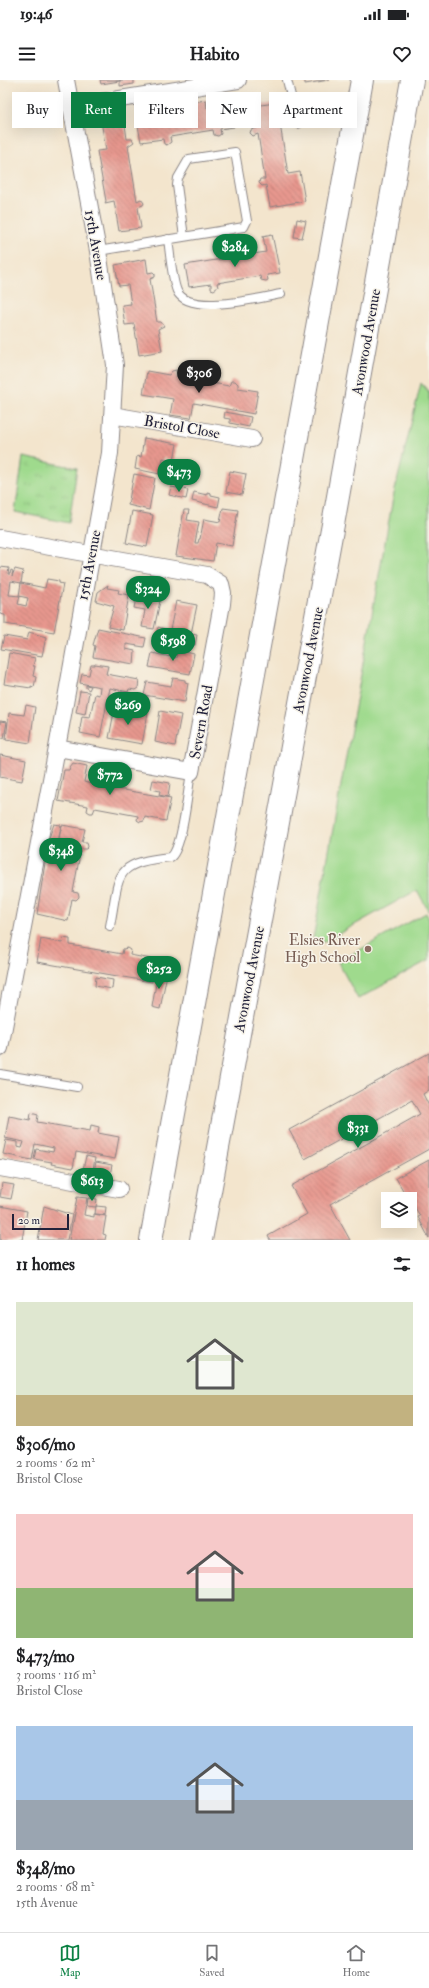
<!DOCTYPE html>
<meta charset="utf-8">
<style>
:root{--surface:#fff;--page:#f2f2f2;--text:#202124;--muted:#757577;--line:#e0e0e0;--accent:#0b8043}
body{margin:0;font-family:"IM FELL Double Pica",serif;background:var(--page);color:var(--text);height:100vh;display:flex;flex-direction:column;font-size:15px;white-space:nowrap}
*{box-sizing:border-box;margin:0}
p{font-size:13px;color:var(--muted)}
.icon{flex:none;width:22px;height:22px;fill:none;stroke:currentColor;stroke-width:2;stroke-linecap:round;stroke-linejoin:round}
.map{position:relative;height:1160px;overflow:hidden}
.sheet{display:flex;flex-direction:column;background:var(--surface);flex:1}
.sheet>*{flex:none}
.banner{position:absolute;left:12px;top:12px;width:405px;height:36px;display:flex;gap:8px}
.tools{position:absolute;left:381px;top:1112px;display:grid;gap:8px}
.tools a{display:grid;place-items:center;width:36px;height:36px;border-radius:0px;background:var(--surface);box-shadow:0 4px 16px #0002;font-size:20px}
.scale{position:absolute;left:12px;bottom:10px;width:57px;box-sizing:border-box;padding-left:4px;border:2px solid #22223b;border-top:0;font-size:11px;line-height:14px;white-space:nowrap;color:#22223b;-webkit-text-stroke:3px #f7f3e8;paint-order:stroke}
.price{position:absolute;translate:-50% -34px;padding:0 9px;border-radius:14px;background:var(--accent);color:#fff;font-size:13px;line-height:26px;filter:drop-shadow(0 1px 2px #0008)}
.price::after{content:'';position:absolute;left:50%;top:24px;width:12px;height:9px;margin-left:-6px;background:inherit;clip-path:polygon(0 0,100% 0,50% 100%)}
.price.current{background:#222;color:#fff}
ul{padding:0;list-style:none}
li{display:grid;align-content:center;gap:8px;height:212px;padding:0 16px}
li span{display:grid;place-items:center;height:124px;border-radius:0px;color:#555}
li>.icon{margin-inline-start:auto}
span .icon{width:72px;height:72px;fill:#fffc;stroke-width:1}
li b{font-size:17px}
h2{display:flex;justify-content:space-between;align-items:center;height:48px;padding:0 16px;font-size:17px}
.chip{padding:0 14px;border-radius:0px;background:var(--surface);box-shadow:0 4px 16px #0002;font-size:14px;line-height:36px}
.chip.current{background:var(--accent);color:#fff}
.status{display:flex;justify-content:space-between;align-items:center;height:28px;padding:0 20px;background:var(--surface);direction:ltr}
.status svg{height:11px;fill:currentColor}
header{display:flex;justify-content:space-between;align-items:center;height:52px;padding:0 16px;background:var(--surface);font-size:18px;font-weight:700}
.tab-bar{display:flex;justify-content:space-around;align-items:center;height:56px;border-top:1px solid var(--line);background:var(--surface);font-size:11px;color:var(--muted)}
.tab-bar a{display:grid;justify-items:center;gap:2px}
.tab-bar .current{color:var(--accent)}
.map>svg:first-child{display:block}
.grass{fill:url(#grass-tufts);stroke:#607e64}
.pitch{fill:#9fda8d;stroke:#607e64}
.building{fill:url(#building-back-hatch)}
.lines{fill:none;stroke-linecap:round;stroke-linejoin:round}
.lane-casing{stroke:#8a8484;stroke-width:10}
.street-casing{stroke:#8a8484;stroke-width:18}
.secondary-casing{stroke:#8a8484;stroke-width:24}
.lane{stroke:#fff;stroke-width:8}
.street{stroke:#fff;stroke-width:16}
.secondary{stroke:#fff;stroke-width:22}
.education-dot{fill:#8d6e63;stroke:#f7f3e8;stroke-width:1.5}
.labels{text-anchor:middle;stroke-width:3;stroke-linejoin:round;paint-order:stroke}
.street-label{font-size:15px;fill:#22223b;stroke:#f7f3e8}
.education-label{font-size:15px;fill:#785e54;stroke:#f7f3e8;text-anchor:end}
</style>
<div class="status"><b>19:46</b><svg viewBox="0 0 49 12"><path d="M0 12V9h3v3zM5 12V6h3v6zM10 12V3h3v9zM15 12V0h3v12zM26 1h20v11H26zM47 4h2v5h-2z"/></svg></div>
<header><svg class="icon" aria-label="menu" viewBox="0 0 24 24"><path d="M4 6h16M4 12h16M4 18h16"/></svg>Habito<svg class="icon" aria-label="heart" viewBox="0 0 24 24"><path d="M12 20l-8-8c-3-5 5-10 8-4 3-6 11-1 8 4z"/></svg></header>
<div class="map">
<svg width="429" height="1160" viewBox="0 0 429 1160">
<defs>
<pattern id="grass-tufts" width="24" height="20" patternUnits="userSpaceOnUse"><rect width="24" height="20" fill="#9fda8d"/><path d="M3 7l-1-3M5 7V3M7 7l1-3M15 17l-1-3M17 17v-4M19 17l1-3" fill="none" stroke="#89bb7b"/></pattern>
<pattern id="building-back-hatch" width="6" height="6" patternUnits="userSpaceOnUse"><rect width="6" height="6" fill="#e7978e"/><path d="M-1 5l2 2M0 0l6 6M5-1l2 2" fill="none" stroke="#bb7b75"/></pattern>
</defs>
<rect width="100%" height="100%" fill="#f7f3e8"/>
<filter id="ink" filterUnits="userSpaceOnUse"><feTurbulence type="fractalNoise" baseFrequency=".025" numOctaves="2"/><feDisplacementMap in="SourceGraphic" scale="8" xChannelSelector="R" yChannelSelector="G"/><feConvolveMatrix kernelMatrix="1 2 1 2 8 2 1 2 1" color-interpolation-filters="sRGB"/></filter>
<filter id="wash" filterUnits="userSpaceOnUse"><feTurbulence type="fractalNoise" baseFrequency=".012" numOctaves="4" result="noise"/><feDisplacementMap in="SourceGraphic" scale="16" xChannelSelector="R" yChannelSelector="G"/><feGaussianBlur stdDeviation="0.9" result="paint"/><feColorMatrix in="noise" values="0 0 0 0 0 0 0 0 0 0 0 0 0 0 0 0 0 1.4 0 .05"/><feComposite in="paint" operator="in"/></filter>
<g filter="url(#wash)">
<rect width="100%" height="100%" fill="#f3e5cd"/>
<path class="grass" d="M23 377 77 388 69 443 15 432Z"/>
<path class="pitch" d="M421 303 429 312V832L417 810 324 862 313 859 393 418Z
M426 833 429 839V880L358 919 338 882Z"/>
<g id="blocks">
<path class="building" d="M100 0H120V1L101 4Z
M120 0H134V4L120 6Z
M305 0H329L305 4Z
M227 15 234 47 220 49 221 54 218 56 214 55 213 50 170 57 171 62 167 65 164 64 163 59 141 62 137 40 187 31 186 23 206 20 207 28 211 27 210 18Z
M276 23V24L285 23 288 42 280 44 288 94 300 92 305 121 270 127 266 105 262 106 259 103 260 99H265L258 54 253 56 250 53 251 50 257 48 253 26Z
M124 37 127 59H132L134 62 128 66 137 121 141 119 144 123 143 125 138 127 141 148 119 151 114 121 105 123 106 121 97 71 106 70 101 41Z
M297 139 306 141 302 158 294 157Z
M272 154 280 193 267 195 268 200 266 201 261 200 260 196 217 203 218 207 214 210 211 209V204L189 207 185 185 266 172 263 156Z
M146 179 148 193 153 192 155 194V197L150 199 157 242H161L164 246 158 249 162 271 139 275 134 244 125 245 122 225 131 224 128 205 119 206 115 185Z
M176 290 177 297 229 306 231 301H235L238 304V308L258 311 254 334 194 323 191 338 170 335 173 319 143 314 147 291 169 295 172 291Z
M225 332 251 337 249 347 230 343V339L224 338Z
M144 358 177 364 174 380 163 378 160 394 135 389 137 376 141 377Z
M230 391 246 394 242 415 226 412Z
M134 394 155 398 149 430 128 425Z
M171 407 188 410 186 419 169 415Z
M194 412 207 415V412L211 413V415L220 417 218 427 192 421Z
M223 428 238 430 232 466 216 463 213 481 176 476 184 430H189L187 440 199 442 195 463H198L199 459H200L204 439 220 442Z
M132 431 153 435 147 467 126 463Z
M0 487 9 488 8 494H10L11 490 13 491 12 496 15 489 23 491 21 503 11 501 9 515 20 516 18 524 26 526 28 518 19 516 21 503 45 508 47 499 59 501V503L63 504 54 552 5 544V535L0 534Z
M108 505 107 508 119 510 118 513 129 515 123 550 108 547 114 526 96 521 98 512Z
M137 514 149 516V519L160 521 154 549 142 547 145 530 134 528Z
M176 521 197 525 191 554 197 555 195 565 156 559 158 547 170 550Z
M98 548 146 558 144 567 126 564V569L135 571 134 584 93 577 95 566 93 565Z
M29 552 46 557 42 576 1 569 4 556 27 560Z
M177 570 194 574 190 594 149 587 152 573 176 578Z
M9 573 35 578 33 586H35L33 596 36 597 34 607 31 606V608L4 604Z
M95 584 108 586 106 594 139 600 138 608 135 610 129 609 128 612 110 608 100 657 80 653 81 649H80L82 636 90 637 95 614 99 615 100 607 80 603 82 594 89 595 91 585H95Z
M173 598 185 600V602L188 603 185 622 144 615 147 602 171 606Z
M86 605 91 606 89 610 86 608Z
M80 611 89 612 85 634 76 632Z
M120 611 148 617 145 629 137 627 138 625 118 621Z
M26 625 35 627 30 663 6 659 9 633 24 635Z
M115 627 148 633 142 664 109 658Z
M160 631 181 635 175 666 155 662Z
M0 641 7 642 4 658H0Z
M0 675 26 680 22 701 0 697Z
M73 683 87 686 84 702 91 704 93 693 102 694 101 701 109 702 110 698 120 699 118 709 171 718 166 741 145 737 144 741 140 742 137 740 138 736 95 728 93 733H90L87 731 88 726 58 721 64 690H69L70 687Z
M153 700 170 703 168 717 159 715 160 711 151 709Z
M54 744 61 745 59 758 62 745 85 749 82 762H87L88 767 86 769H81L73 812 78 813 79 817 76 820 72 819 68 841 37 834 49 758Z
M63 858 70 859V865L122 874 123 869 128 868 131 870 130 875 151 879V884L156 885 152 902 37 882 41 859 62 863Z
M158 892 167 894 160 929 152 927Z
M96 897 113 900 112 909 95 906Z
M429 973V1010L423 1014 429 1026V1069L330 1124 350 1160H270L268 1156 307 1134 291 1106 420 1034 412 1020 305 1079 289 1050Z
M31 1033 38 1035 37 1042 90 1051 91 1045 99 1047 98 1053 119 1057 115 1079 76 1072 73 1088 51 1084 52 1082 34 1079 36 1069 53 1072 54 1068 35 1064 32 1080 3 1074 6 1060 17 1062V1067L22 1068 24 1062 5 1058 9 1036 30 1040Z
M86 1076 95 1078 92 1096 82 1094Z
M429 1080V1158L418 1137 420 1136 413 1124 411 1125 410 1119H408L396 1098Z
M96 1082 112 1085 110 1095 94 1091Z
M2 1103 14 1105 11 1119 0 1117Z
M77 1117 87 1118 84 1135 94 1137V1134L106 1136 103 1154 106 1155 105 1160H69Z
M88 1118 97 1119 96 1127 87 1126Z
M0 1126 27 1131 22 1160H0Z
M44 1126 72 1135 67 1160H38Z
M96 1126 106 1127 105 1135 95 1134Z"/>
</g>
</g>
<g filter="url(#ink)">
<use href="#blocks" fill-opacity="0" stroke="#8a8484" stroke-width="1"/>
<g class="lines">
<defs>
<path id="lane" d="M287 0 298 44
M168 159C170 173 172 199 177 211 188 236 260 218 281 214
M98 171 244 147 247 141 235 72 189 79 178 98 177 105 184 157
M110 846C120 794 112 783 171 777 183 767 188 709 191 692
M0 994 77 1007"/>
<path id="street" d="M70 27 238 0
M112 335 252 359
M0 458 207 495 221 504 223 513 222 524 191 692 57 668
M0 968 57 668 110 373 115 285 98 171 66 0
M0 1088 119 1109"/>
<path id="secondary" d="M151 1160 362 0
M201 1160 334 439 412 0"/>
</defs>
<use href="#lane" class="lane-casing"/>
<use href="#street" class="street-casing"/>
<use href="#secondary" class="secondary-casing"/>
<use href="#lane" class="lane"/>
<use href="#street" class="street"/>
<use href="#secondary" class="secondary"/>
</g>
</g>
<circle class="education-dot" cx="368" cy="869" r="4"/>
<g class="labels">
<g class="street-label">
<text transform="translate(96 165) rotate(80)" y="5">15th Avenue</text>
<text transform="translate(366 262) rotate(-80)" y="5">Avonwood Avenue</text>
<text transform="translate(182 347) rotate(10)" y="5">Bristol Close</text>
<text transform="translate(89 485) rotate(-79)" y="5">15th Avenue</text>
<text transform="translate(308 580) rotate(-79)" y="5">Avonwood Avenue</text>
<text transform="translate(201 642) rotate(-80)" y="5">Severn Road</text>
<text transform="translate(249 899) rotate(-79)" y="5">Avonwood Avenue</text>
</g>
<g class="education-label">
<text x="360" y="865">Elsies River<tspan x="360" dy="17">High School</tspan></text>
</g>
</g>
</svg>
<div class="tools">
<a><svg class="icon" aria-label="layers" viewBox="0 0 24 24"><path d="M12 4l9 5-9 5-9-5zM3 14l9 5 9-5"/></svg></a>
</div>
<div class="scale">20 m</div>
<b class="price" style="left:235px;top:188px">$284</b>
<b class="price current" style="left:199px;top:314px">$306</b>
<b class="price" style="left:179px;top:413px">$473</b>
<b class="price" style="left:148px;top:530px">$324</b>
<b class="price" style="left:173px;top:582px">$598</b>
<b class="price" style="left:128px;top:646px">$269</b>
<b class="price" style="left:110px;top:716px">$772</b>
<b class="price" style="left:61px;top:792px">$348</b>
<b class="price" style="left:159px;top:910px">$252</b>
<b class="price" style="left:358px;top:1069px">$331</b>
<b class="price" style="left:92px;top:1122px">$613</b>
<div class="banner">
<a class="chip">Buy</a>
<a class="chip current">Rent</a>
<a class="chip">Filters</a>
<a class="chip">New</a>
<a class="chip">Apartment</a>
</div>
</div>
<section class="sheet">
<h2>11 homes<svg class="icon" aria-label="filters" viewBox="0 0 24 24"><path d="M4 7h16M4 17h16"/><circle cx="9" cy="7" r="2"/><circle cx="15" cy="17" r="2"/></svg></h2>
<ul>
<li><span style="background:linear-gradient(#dfe7d0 75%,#c2b280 0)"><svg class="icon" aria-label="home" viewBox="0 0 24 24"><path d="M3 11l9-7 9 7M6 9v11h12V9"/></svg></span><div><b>$306/mo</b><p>2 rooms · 62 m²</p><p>Bristol Close</p></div></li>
<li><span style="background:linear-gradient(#f6c9c9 60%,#8fb573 0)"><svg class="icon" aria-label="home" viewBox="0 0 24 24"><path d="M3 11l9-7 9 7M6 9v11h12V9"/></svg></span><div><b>$473/mo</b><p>3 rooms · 116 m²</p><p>Bristol Close</p></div></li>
<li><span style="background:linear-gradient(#a9c7e8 60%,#9aa5b1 0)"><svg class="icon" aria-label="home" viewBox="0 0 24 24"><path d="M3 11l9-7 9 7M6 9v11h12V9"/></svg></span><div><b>$348/mo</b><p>2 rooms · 68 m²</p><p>15th Avenue</p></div></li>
</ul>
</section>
<nav class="tab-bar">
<a class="current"><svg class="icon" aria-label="map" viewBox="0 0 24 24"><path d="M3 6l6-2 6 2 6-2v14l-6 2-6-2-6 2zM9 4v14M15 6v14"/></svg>Map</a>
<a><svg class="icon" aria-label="saved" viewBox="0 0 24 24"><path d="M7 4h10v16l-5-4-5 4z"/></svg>Saved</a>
<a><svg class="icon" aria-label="home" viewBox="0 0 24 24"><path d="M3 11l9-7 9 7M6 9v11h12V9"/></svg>Home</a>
</nav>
